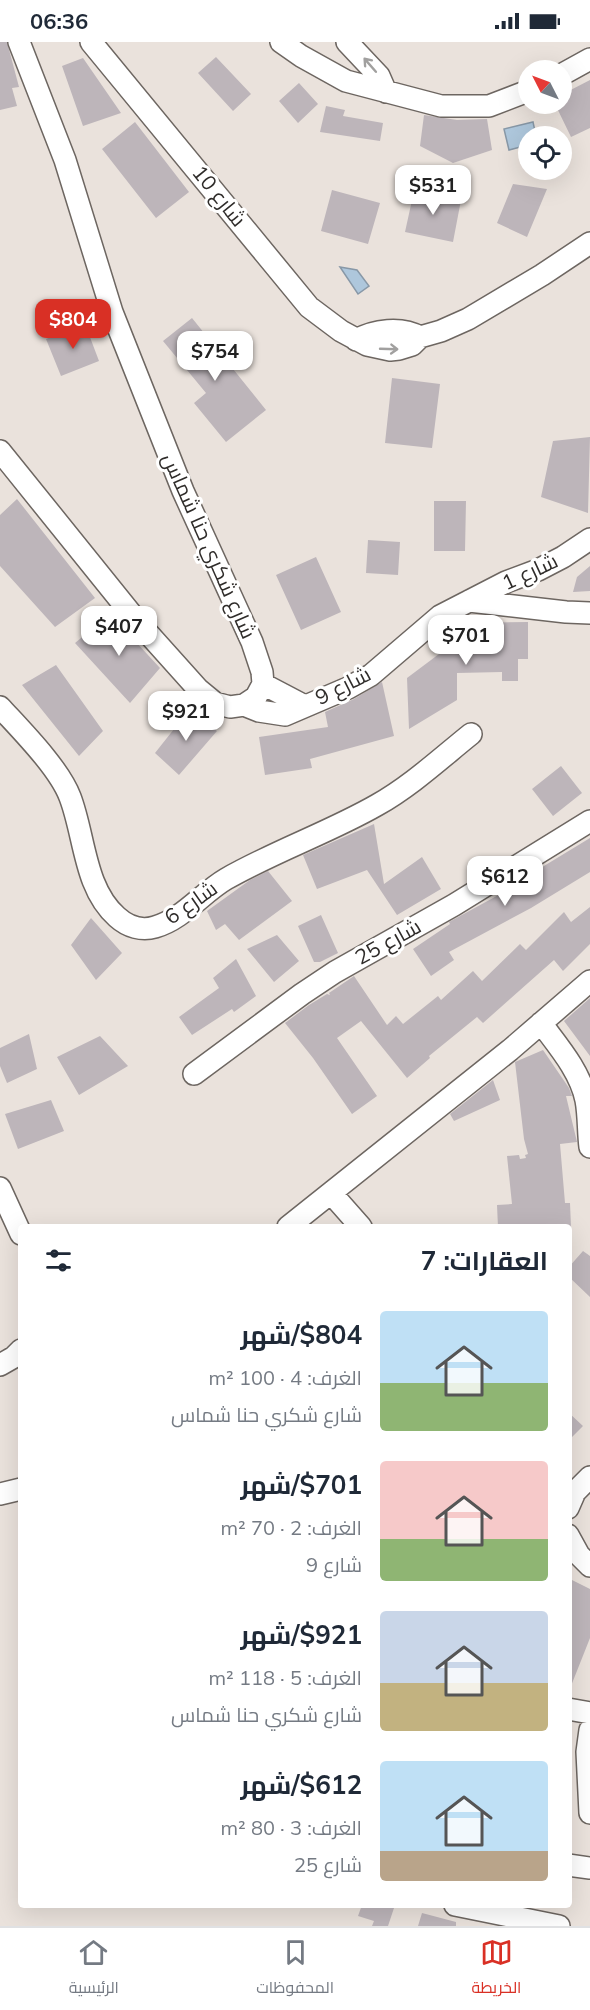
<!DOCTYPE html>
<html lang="ar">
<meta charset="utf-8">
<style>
:root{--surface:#fff;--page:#f2f2f3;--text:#1f2937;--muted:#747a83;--line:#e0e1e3;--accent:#d93025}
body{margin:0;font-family:Mulish,Cairo,sans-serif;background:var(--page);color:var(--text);direction:rtl;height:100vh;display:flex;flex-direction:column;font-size:22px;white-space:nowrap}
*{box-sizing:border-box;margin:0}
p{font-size:20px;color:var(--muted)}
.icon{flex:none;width:33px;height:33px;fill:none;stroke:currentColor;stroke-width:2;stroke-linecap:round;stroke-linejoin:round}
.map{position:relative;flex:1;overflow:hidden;direction:ltr}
.sheet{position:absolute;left:18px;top:1182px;width:554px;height:684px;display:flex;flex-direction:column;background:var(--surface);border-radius:6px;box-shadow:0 6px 24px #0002;direction:rtl}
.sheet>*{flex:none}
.needle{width:39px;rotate:312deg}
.buttons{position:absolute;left:518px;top:18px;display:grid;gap:12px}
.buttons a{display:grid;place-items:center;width:54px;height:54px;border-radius:50%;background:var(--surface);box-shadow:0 6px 24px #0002;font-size:30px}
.price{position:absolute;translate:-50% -51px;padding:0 14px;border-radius:12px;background:#fff;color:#222;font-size:20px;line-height:39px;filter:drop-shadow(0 2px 3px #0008)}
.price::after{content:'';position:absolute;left:50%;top:36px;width:18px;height:14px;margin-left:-9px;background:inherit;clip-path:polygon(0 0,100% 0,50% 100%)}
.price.active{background:var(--accent);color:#fff}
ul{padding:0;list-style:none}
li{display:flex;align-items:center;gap:18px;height:150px;padding:0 24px}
li span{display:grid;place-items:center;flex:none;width:168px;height:120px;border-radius:6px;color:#555}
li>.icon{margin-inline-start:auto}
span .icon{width:72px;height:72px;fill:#fffc;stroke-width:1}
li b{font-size:26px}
h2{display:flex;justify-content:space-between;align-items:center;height:72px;padding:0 24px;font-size:26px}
.status{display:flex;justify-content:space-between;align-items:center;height:42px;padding:0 30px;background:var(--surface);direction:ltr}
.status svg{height:16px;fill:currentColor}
.dock{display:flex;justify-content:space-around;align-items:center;height:84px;border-top:2px solid var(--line);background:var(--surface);font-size:16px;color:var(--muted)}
.dock a{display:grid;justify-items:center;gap:3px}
.dock .active{color:var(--accent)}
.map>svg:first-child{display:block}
.water{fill:#aec7dc;stroke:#8898a7;stroke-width:1.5}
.building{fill:#bdb5ba}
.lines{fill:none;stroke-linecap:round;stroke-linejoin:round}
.minor-casing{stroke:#6d6661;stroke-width:24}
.minor{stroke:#fff;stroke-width:21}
.oneway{stroke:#a1a09f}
.labels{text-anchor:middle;stroke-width:6;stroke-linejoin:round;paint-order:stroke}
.street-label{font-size:21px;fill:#2f2c2a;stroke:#fff}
</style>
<div class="status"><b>06:36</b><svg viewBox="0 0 49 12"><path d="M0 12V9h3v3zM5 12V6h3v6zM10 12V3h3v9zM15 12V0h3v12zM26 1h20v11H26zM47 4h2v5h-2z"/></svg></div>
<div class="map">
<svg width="590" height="1884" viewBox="0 0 590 1884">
<rect width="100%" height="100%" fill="#eae2dc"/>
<path class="water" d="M533 80 536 94H528V103L509 108 504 87Z
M340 225 357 228 369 244 358 252Z"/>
<path class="building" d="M0 0H7L19 45 12 46 17 64 0 68Z
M216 15 251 52 233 69 198 31Z
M83 16 121 71 83 84 62 24Z
M590 38V86L571 95 555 62H561V53Z
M299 41 318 62 298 81 279 59Z
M326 64 345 68 343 74 383 81 380 99 320 90Z
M424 73 457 78 487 77 492 108 453 121 420 104Z
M135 80 189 150 156 176 102 107Z
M513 142 547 147 527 195 497 181Z
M332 148 380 161 368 202 321 189Z
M414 149 461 158 453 200 405 190Z
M192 276 266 368 226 400 194 361 206 351 163 299Z
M85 282 99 319 61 334 46 297Z
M392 336 440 342 432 406 385 401Z
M590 395 588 471 541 455 553 399Z
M17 457 95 556 55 585 0 524V473Z
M434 459H466L465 509H434Z
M368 498 400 500 398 533 366 531Z
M316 515 341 570 301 588 276 533Z
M590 524V549L573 550 577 535Z
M110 572 160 626 130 661 75 601Z
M528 580V617H518V639H502V630L457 631V658L409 687 407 636 471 588V581Z
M56 623 103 689 79 714 22 643Z
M382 640 394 694 310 717 312 726 265 733 259 695 328 685 325 670 354 657Z
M193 668 217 689 179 733 155 711 174 687Z
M561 724 582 751 553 774 532 747Z
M374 782 384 842 422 815 441 847 397 873 367 828 317 847 303 813Z
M590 796V830L531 866 449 910 454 918 431 934 413 907 450 882 449 880 517 843 516 841Z
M268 829 292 859 239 898 225 882 216 888 207 869 250 838Z
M590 865V902L563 929 554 918 483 981 477 975 429 1014 430 1016 407 1036 361 979 337 996 377 1054 352 1072 313 1016 285 981 309 963 327 952 330 953 329 951 354 934 387 983 396 974 403 982 438 954 441 958 473 929 482 939 520 902 526 908 564 870 571 880Z
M321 873 338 911 320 920H314L298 884Z
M91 876 122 911 96 938 71 903Z
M277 893 299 919 274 940 247 907Z
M236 917 256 954 234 970 232 967 192 993 179 975 219 946 213 936Z
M590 956V1014L564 979Z
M29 992 37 1027 7 1041 0 1024V1006Z
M100 994 128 1024 79 1053 57 1015Z
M543 1008 569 1046 572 1054H566L577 1100 560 1102 565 1161H570L571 1185H498L497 1163 512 1162 507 1114 519 1113 520 1117 526 1116 525 1113 528 1112 524 1097 515 1020Z
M493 1038 500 1058 454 1079 450 1072Z
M51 1058 64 1089 18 1107 5 1072Z
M583 1209 590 1214V1255L568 1234V1226Z
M568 1370 583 1384 568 1399Z
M568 1536 590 1547V1596L569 1649Z
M362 1863H395L388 1884H372L374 1879 358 1874Z
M422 1871 456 1880V1884H418Z"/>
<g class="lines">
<defs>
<path id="minor" d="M91 0 309 265 341 289 367 303 390 308 399 307 412 303 420 295 441 289 468 277 542 233 590 201
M281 0 301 14 346 39 441 64H489L528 49
M347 0 379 34 386 50
M561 33 590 17
M356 298C374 288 401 284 420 295
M0 409 137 579 198 647 215 661 230 665 244 663 256 655 263 642 262 630 252 600 183 449 112 270 65 118 19 0
M469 559 566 570 590 571
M263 642 303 663
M244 663 259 669 285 673 348 646 371 633 440 574 506 540 538 528 563 515 590 497
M0 665C21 688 59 726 70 755 85 794 84 846 117 875 128 885 142 889 155 885 183 877 202 851 226 837 275 809 330 790 377 763 411 744 441 716 471 692
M541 981C558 1004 580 1029 586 1058 589 1074 588 1090 590 1105
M194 1032 302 952 335 930 454 863 590 779
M0 1146 21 1192
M331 1151 361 1185
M288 1185 510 1008 590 939
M0 1323 14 1315 21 1308
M0 1452 21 1447
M568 1466 575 1450 590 1435
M568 1493 579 1513 590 1524
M568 1667 590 1671
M590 1688 587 1710 590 1771
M568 1823 590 1826
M455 1863 559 1884"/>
</defs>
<use href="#minor" class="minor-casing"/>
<use href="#minor" class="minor"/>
</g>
<defs><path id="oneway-shaft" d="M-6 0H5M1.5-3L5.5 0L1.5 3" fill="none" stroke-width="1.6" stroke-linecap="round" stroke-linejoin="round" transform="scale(1.5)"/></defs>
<g class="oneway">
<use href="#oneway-shaft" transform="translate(370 23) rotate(-131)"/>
<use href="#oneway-shaft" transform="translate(389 307) rotate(2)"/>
</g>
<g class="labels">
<g class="street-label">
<text transform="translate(219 154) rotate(51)" y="7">شارع 10</text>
<text transform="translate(209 504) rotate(66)" y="7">شارع شكري حنا شماس</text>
<text transform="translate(530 530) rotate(-25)" y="7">شارع 1</text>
<text transform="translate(343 644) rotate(-27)" y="7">شارع 9</text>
<text transform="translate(191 861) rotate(-35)" y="7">شارع 6</text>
<text transform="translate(388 900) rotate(-29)" y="7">شارع 25</text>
</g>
</g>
</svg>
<div class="buttons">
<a><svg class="needle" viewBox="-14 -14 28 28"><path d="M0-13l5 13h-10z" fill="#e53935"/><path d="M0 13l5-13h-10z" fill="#747a83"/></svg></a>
<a><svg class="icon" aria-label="locate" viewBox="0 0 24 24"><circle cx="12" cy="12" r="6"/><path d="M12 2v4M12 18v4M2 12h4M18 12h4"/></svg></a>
</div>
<b class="price" style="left:433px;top:174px">$531</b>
<b class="price active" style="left:73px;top:308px">$804</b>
<b class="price" style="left:215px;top:340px">$754</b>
<b class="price" style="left:119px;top:615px">$407</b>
<b class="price" style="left:466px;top:624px">$701</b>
<b class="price" style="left:186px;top:700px">$921</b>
<b class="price" style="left:505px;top:865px">$612</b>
<section class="sheet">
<h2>العقارات: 7<svg class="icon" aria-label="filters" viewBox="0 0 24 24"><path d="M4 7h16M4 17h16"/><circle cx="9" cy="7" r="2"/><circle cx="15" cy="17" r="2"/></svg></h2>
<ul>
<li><span style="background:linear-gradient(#bfe0f5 60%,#8fb573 0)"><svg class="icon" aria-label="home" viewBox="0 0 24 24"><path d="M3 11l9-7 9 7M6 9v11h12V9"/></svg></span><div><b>$804/شهر</b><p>الغرف: 4 · 100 m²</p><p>شارع شكري حنا شماس</p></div></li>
<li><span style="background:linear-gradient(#f6c9c9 65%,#8fb573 0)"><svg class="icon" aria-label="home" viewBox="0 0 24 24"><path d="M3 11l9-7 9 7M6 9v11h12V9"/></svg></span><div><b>$701/شهر</b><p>الغرف: 2 · 70 m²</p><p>شارع 9</p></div></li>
<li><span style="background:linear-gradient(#c9d6e8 60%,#c2b280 0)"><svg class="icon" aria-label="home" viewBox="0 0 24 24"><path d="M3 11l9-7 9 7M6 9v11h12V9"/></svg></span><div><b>$921/شهر</b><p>الغرف: 5 · 118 m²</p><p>شارع شكري حنا شماس</p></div></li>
<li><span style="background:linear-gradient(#bfe0f5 75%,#b9a48a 0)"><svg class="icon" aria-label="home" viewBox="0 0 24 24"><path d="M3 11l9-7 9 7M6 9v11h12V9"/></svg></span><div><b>$612/شهر</b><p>الغرف: 3 · 80 m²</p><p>شارع 25</p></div></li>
</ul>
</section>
</div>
<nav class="dock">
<a class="active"><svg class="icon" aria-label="map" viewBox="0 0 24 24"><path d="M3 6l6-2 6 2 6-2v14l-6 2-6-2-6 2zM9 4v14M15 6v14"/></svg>الخريطة</a>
<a><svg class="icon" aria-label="saved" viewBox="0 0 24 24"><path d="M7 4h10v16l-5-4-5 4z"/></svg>المحفوظات</a>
<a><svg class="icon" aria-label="home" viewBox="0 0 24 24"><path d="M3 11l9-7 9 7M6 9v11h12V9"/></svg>الرئيسية</a>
</nav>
